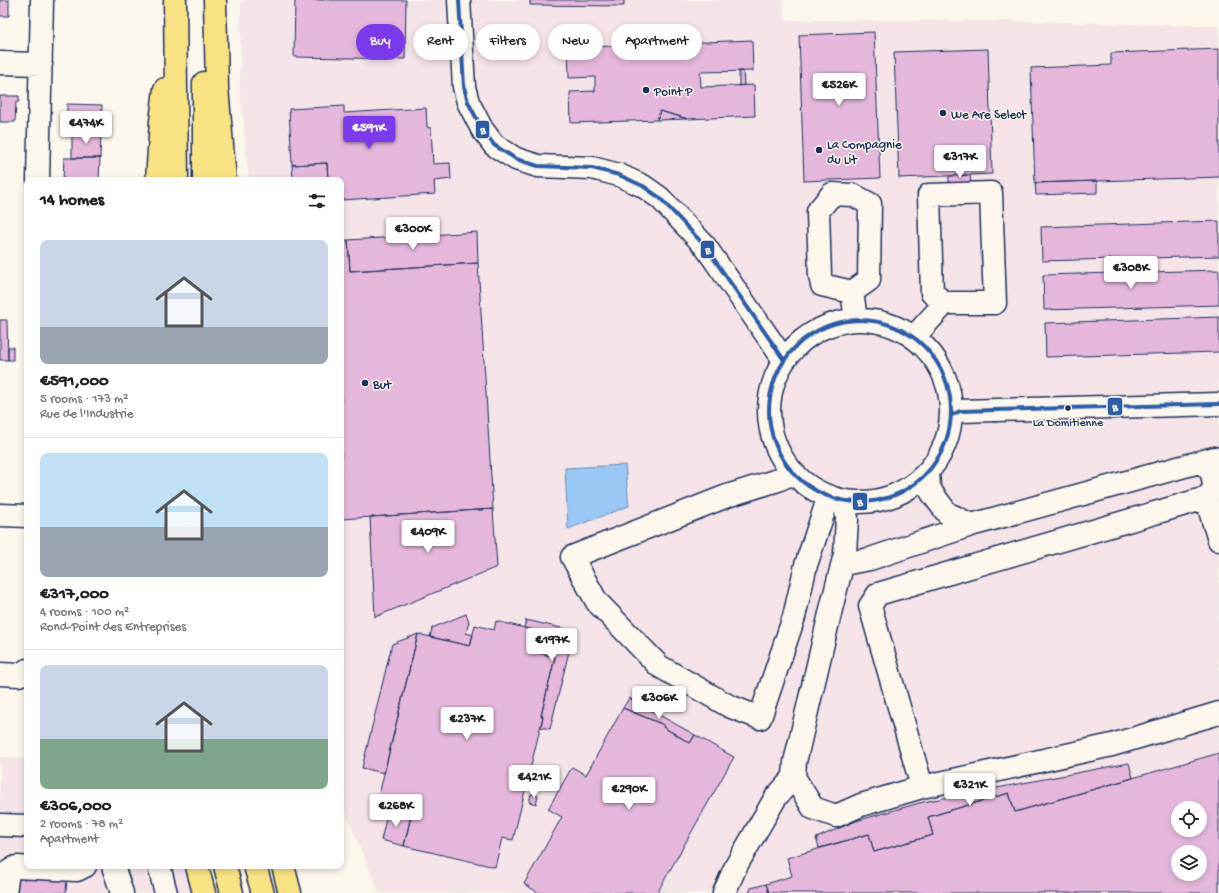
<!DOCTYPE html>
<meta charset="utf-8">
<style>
:root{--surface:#fff;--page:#f6f6f6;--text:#202124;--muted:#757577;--line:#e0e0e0;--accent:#7c3aed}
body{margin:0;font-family:"Gochi Hand",sans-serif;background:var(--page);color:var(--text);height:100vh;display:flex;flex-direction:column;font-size:15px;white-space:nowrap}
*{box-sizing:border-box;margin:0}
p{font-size:13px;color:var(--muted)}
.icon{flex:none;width:22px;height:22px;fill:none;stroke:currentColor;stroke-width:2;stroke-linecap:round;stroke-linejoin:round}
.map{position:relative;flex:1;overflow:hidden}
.side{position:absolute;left:24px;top:177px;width:320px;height:692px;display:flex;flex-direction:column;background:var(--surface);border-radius:8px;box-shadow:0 2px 6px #0003}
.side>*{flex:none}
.guide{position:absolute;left:356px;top:24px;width:380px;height:36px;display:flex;gap:8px}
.fabs{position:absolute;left:1171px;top:801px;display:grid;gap:8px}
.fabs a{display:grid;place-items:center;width:36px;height:36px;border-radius:50%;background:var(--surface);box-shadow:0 2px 6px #0003;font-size:20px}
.price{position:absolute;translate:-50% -34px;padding:0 9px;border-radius:4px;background:#fff;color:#222;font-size:13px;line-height:26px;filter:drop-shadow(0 1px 2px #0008)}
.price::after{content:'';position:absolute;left:50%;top:24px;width:12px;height:9px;margin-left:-6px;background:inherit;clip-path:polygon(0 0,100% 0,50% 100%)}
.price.selected{background:var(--accent);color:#fff}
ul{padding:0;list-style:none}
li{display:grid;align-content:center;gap:8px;height:212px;padding:0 16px}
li+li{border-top:1px solid var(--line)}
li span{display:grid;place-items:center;height:124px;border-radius:8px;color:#555}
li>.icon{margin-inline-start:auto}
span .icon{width:72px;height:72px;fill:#fffc;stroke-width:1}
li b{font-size:17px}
h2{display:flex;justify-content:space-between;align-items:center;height:48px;padding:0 16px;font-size:17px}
.pill{padding:0 14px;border-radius:18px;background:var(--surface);box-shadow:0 2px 6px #0003;font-size:14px;line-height:36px}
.pill.selected{background:var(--accent);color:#fff}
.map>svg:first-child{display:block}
.built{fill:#f4e4e7;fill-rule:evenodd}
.water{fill:#9ac8f4;stroke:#678bb8}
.building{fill:#e5b8db;stroke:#1b2f5e;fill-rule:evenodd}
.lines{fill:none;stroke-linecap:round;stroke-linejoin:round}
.minor-casing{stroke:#1b2f5e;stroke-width:25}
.highway-casing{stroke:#1b2f5e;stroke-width:25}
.minor{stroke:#fbf7ec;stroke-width:22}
.highway{stroke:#f8e281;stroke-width:22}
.bus-1-casing{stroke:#fbf7ec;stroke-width:7}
.bus-1{stroke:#2a5caa;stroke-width:4}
.poi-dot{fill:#1b2f5e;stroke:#fbf7ec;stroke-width:1.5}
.labels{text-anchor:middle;stroke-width:3;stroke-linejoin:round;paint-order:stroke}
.bus-label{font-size:12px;fill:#1b2f5e;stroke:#fbf7ec}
.poi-label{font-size:13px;fill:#1b2f5e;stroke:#fbf7ec;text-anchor:start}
.line-badge{stroke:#fbf7ec;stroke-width:1.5}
.badge-label{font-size:11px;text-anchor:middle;font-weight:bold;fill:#fff}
</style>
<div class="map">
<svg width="1219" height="893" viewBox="0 0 1219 893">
<rect width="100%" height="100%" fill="#fbf7ec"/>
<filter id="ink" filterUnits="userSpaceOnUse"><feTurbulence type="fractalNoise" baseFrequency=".025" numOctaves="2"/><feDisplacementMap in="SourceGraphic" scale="8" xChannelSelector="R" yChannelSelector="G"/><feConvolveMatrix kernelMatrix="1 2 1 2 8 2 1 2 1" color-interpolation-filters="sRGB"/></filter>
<g filter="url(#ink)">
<path class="built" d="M241 0H783L785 20 1007 21 1219 26V893H379L341 801V180H249L240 88ZM1178 808H1200V830H1178ZM1178 852H1200V874H1178Z
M0 757 27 758V866H185L192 893H0Z"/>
<path class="water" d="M625 465 629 506 568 529 565 468Z"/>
<path class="building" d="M0 0H9V16H0Z
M295 0H406L405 59 294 57Z
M530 0H624V6L530 5Z
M874 32 880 178 804 181 799 35Z
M752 40 753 71 700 72 701 87 754 85 755 116 688 119 660 111 657 120 571 123 570 92 595 91V77L569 78 568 48Z
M988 49 992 174 899 178 894 52Z
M1219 49V177L1035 183 1031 68 1111 65V53Z
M739 71H743L744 85 739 86Z
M0 96H19V102H16L15 122H0Z
M67 104 102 105 101 132H72L73 114H67Z
M344 106V113L426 108 427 127 431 128 433 164 450 163 451 179 434 181 435 194 341 200V180H328L327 163 292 165 289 109Z
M660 111 688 119 657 120Z
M72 132H101L100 158H72Z
M64 158H100L99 180H63Z
M327 163 328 180H293L292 165Z
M970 175 971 183H949V176Z
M1097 181V193L1036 195 1035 183Z
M1219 221V256L1042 261 1041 227Z
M477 232 478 263 350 271 348 240Z
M341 240H348L350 271 478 263 493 509 341 519Z
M1219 270V305L1044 310 1043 275Z
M1219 317V352L1046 357 1045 323Z
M0 320H7L8 360H0Z
M8 347H13V360H8Z
M493 509 497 567 375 617 370 517Z
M466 614 469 622 466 633 473 635 470 646 430 637 432 628Z
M526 620 574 631 550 729 541 727 543 716H541L555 657 532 651 537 631 524 628Z
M496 621 537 631 532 651 555 657 541 716H543L513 840 502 838 495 867 404 846 411 816 376 807 418 634 470 646 475 625 494 630Z
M418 634 384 773 362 768 392 644Z
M629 698 695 735 690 743 663 727 664 725 623 708Z
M623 708 664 725 663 727 690 743 695 735 734 757 657 893H539L524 884 562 817 548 809 572 767 586 775Z
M1219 753V893H769L766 884 792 876 787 858 869 834 874 852 933 835 928 817 1009 793 1015 812ZM1178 808H1200V830H1178ZM1178 852H1200V874H1178Z
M1129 763 1133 778 1015 812 1009 793 928 817 933 835 874 852 869 834 819 848 816 838 856 821 923 802Z
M531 794 538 796 536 804 529 802Z
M388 810 411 816 404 846 381 840Z
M12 876 67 879 66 892 65 893H11Z
M766 884 769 893H749L751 888Z"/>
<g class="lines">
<defs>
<path id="minor" d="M459 0 464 87 468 102 482 129 494 145 516 159 538 166 592 168 619 175 643 186 660 198 705 246 784 360
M0 63 41 64
M38 180 42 0
M852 292 822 285 820 276 818 211 832 194 853 195 870 204 869 280 852 292 856 319
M769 411a91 91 0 1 1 182 0a91 91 0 1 1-182 0Z
M914 337 945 303H995L991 193 929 195 932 293 945 303
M952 415 960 411 1219 404
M928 472 929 487 932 493 947 513 971 525 1214 458
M793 473 778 480 727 496 572 557 597 602 659 666 729 706 760 718 794 617 806 565 829 496
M1206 498 1219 540
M845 501 847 519 845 554 832 605 795 762 794 777 813 808 836 816 861 805 922 787 1112 745 1219 713
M0 515 27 516
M843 564 870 559 971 525
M0 674 19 675 27 670
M922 787 870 606 878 594 1206 498 1214 489C1213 474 1213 472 1201 462
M0 825 27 826
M113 866 122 893
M159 866 166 893
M5 893 8 872 16 867 77 870 85 866
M724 893 736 866 776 797 794 777"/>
<path id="highway" d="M175 0 177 180
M215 0 217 87 225 180
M204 83V180
M157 180 161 121 165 89
M197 866 204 893
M225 866 232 893
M255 866 263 893
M283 866 290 893"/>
</defs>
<use href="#minor" class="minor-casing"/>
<use href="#highway" class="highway-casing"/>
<use href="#minor" class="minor"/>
<use href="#highway" class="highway"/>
<defs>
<path id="bus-1" d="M459 0 464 87 468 102 482 129 494 145 516 159 538 166 592 168 619 175 643 186 660 198 705 246 784 360
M769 411a91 91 0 1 1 182 0a91 91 0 1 1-182 0Z
M952 415 960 411 1219 404"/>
</defs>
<use href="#bus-1" class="bus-1-casing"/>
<use href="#bus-1" class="bus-1"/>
</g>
</g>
<g class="poi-dot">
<circle cx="646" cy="90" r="4"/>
<circle cx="943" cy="113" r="4"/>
<circle cx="819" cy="150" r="4"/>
<circle cx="365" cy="383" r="4"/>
<circle cx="1068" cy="408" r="3.5"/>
</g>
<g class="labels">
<g class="bus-label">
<text x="1068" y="426">La Domitienne</text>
</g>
<g class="poi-label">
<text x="654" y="95">Point P</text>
<text x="951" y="118">We Are Select</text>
<text x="827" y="148">La Compagnie<tspan x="827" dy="15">du Lit</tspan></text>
<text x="373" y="388">But</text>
</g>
</g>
<g class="line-badge">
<rect x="475" y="120" width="15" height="19" rx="4" fill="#2a5caa"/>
<rect x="700" y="240" width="15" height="19" rx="4" fill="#2a5caa"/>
<rect x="1107" y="397" width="16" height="19" rx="4" fill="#2a5caa"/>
<rect x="852" y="492" width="16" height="19" rx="4" fill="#2a5caa"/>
</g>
<g class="badge-label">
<text x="483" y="134">B</text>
<text x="708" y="254">B</text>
<text x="1115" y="411">B</text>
<text x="860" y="506">B</text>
</g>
</svg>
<div class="fabs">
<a><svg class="icon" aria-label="locate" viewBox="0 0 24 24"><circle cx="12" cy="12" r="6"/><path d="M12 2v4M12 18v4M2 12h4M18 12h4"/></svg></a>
<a><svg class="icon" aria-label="layers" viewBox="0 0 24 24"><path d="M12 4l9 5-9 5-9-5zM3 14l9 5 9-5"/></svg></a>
</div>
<b class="price" style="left:839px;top:107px">€526K</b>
<b class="price" style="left:86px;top:145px">€474K</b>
<b class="price selected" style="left:369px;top:150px">€591K</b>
<b class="price" style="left:960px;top:179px">€317K</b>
<b class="price" style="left:413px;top:251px">€300K</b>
<b class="price" style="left:1131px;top:290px">€308K</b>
<b class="price" style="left:428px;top:554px">€409K</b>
<b class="price" style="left:552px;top:662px">€197K</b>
<b class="price" style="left:659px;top:720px">€306K</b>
<b class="price" style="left:467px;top:741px">€237K</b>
<b class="price" style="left:534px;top:799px">€421K</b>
<b class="price" style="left:970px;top:807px">€321K</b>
<b class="price" style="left:629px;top:811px">€290K</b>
<b class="price" style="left:396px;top:828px">€268K</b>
<div class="guide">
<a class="pill selected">Buy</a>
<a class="pill">Rent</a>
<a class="pill">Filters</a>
<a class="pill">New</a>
<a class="pill">Apartment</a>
</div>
<section class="side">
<h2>14 homes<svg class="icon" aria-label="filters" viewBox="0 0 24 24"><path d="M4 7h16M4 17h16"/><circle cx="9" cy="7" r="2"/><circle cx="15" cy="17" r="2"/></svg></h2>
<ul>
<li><span style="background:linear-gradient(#c9d6e8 70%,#9aa5b1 0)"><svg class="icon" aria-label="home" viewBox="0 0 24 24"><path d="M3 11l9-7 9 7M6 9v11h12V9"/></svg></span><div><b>€591,000</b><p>5 rooms · 173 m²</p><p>Rue de l'Industrie</p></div></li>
<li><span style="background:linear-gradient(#bfe0f5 60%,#9aa5b1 0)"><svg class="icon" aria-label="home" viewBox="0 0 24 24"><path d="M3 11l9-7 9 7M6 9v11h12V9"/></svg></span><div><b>€317,000</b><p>4 rooms · 100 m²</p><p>Rond-Point des Entreprises</p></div></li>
<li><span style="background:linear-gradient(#c9d6e8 60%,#7fa58c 0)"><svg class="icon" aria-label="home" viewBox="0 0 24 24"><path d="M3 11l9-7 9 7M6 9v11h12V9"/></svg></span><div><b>€306,000</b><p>2 rooms · 78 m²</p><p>Apartment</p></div></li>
</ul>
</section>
</div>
